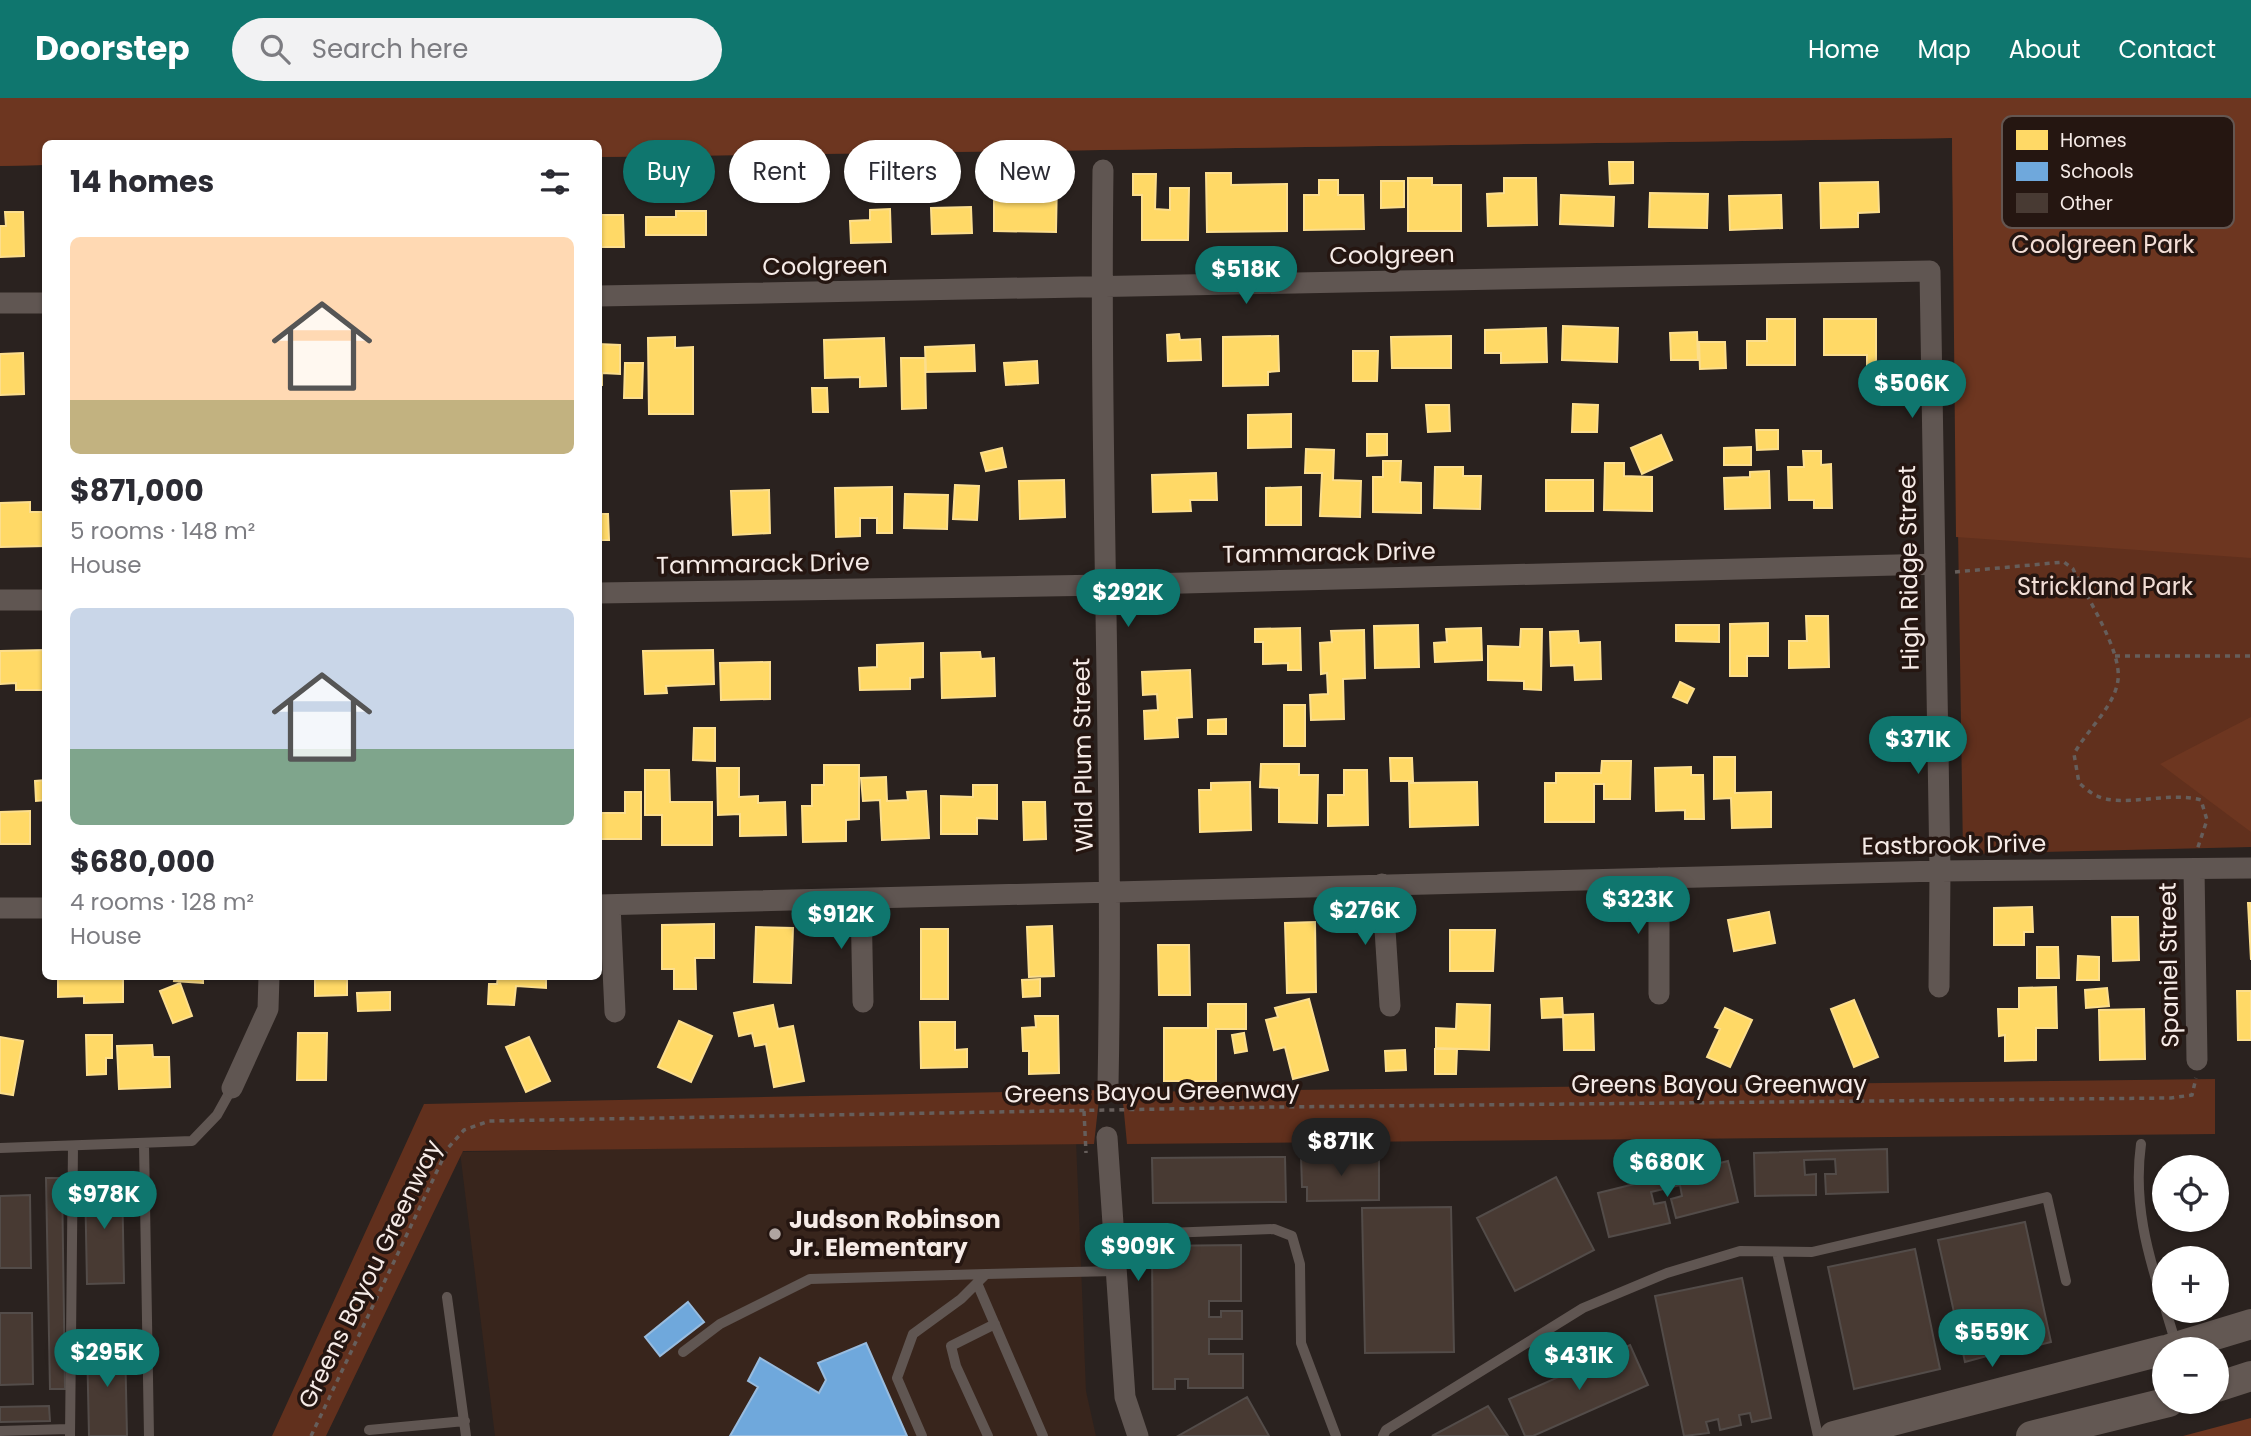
<!DOCTYPE html>
<meta charset="utf-8">
<style>
:root{--surface:#fff;--page:#f2f2f3;--text:#2b2b33;--muted:#7c7c81;--accent:#0f766e}
body{margin:0;font-family:Poppins,sans-serif;background:var(--page);color:var(--text);height:100vh;display:flex;flex-direction:column;font-size:26px;white-space:nowrap}
*{box-sizing:border-box;margin:0}
p{font-size:23px;color:var(--muted)}
.icon{flex:none;width:38px;height:38px;fill:none;stroke:currentColor;stroke-width:2;stroke-linecap:round;stroke-linejoin:round}
.map{position:relative;flex:1;overflow:hidden}
.details{position:absolute;left:42px;top:42px;width:560px;height:840px;display:flex;flex-direction:column;background:var(--surface);border-radius:10px;box-shadow:0 2px 5px #0004}
.details>*{flex:none}
.top-card{position:absolute;left:623px;top:42px;width:665px;height:63px;display:flex;gap:14px}
.controls{position:absolute;left:2152px;top:1057px;display:grid;gap:14px}
.controls a{display:grid;place-items:center;width:77px;height:77px;border-radius:50%;background:var(--surface);box-shadow:0 2px 5px #0004;font-size:35px}
.price{position:absolute;translate:-50% -60px;padding:0 16px;border-radius:24px;background:var(--accent);color:#fff;font-size:23px;line-height:46px;filter:drop-shadow(0 2px 4px #0008)}
.price::after{content:'';position:absolute;left:50%;top:42px;width:21px;height:16px;margin-left:-10px;background:inherit;clip-path:polygon(0 0,100% 0,50% 100%)}
.price.current{background:#222;color:#fff}
ul{padding:0;list-style:none}
li{display:grid;align-content:center;gap:14px;height:371px;padding:0 28px}
li span{display:grid;place-items:center;height:217px;border-radius:10px;color:#555}
li>.icon{margin-inline-start:auto}
span .icon{width:126px;height:126px;fill:#fffc;stroke-width:1}
li b{font-size:30px}
h2{display:flex;justify-content:space-between;align-items:center;height:84px;padding:0 28px;font-size:30px}
.tag{padding:0 24px;border-radius:32px;background:var(--surface);box-shadow:0 2px 5px #0004;font-size:24px;line-height:63px}
.tag.current{background:var(--accent);color:#fff}
header{display:flex;align-items:center;gap:42px;box-sizing:border-box;height:98px;padding:0 35px;background:var(--accent);color:#fff}
header strong{font-size:33px}
nav{display:flex;gap:38px;margin-inline-start:auto;font-size:24px}
.search{width:490px;height:63px;background:var(--page);display:flex;align-items:center;gap:18px;box-sizing:border-box;padding:0 24px;border-radius:38px;color:var(--muted);font-size:26px}
.map>svg:first-child{display:block}
.built{fill:#38251c}
.green{fill:#61301d}
.forest{fill:#6d3620}
.homes{fill:#ffd966;stroke:#fcde8d;stroke-width:2}
.schools{fill:#6fa8dc;stroke:#98bcdf;stroke-width:2}
.building{fill:#483a33;stroke:#534c49;stroke-width:2}
.lines{fill:none;stroke-linecap:round;stroke-linejoin:round}
.path{stroke:#665e5b;stroke-width:3.5;stroke-dasharray:5 5;stroke-linecap:butt}
.lane{stroke:#605652;stroke-width:10}
.street{stroke:#605652;stroke-width:21}
.secondary{stroke:#635853;stroke-width:30}
.poi-dot{fill:#afa5a1;stroke:#251611;stroke-width:2.5}
.labels{text-anchor:middle;stroke-width:7;stroke-linejoin:round;paint-order:stroke}
.park-label{font-size:24px;fill:#f2ded6;stroke:#251611}
.street-label{font-size:24px;fill:#f6ebe7;stroke:#251611}
.poi-label{font-size:24px;font-weight:bold;fill:#f6ebe7;stroke:#251611;text-anchor:start}
.key{fill:#251611;stroke:#645651;stroke-width:2}
.key-label{font-size:19px;fill:#f6ebe7}
</style>
<header>
<strong>Doorstep</strong>
<div class="search"><svg class="icon" aria-label="search" viewBox="0 0 24 24"><circle cx="10" cy="10" r="6"/><path d="M15 15l6 6"/></svg>Search here</div>
<nav><a>Home</a><a>Map</a><a>About</a><a>Contact</a></nav>
</header>
<div class="map">
<svg width="2251" height="1338" viewBox="0 0 2251 1338">
<rect width="100%" height="100%" fill="#2a221f"/>
<path class="built" d="M1076 1042 1086 1293 1096 1338H495L460 1054Z"/>
<path class="green" d="M0 0H2251V749L1963 756 1952 40 599 59 598 46H46L45 67 0 68Z
M2215 981V1036L1127 1046 1122 994Z
M1100 992 1094 1046 463 1053 326 1338H272L424 1006Z"/>
<path class="forest" d="M0 0H2251V460L1956 439 1952 40 599 59 598 46H46L45 67 0 68Z
M2251 619V734L2160 666Z
M2251 1320V1338H2183Z"/>
<path class="homes" d="M1609 64H1633V85L1610 86Z
M1206 75H1231V87L1287 86V133L1207 134Z
M1133 76H1156L1155 111 1170 112V90H1189L1188 142H1142V97H1133Z
M1038 80H1057L1056 134 994 133V101L1021 102V92H1038Z
M1408 80H1432V87H1461V133H1408Z
M1504 80H1536L1537 127 1488 128 1487 96 1504 95Z
M1319 82H1338V97H1363L1364 131 1304 132V97H1319Z
M1381 83H1404V109L1381 110Z
M1878 84 1879 114 1858 115V129L1821 130 1820 85Z
M1650 95 1708 96 1707 130 1649 129Z
M1561 97 1614 99 1613 128 1560 126Z
M1781 97 1782 130 1730 132 1729 98Z
M971 109 972 135 932 136 931 110Z
M890 111 891 144 851 145 850 123 870 122V112Z
M676 113H706V137H646V119H676Z
M5 114H23L24 158 0 159V128H6Z
M598 117H623L624 149H598Z
M1767 221H1795V267H1747V243H1767Z
M1824 221H1876V265H1889V285H1867V257H1824Z
M1563 228 1618 230 1617 264 1562 262Z
M1546 230 1547 264 1501 265V255H1485V232Z
M1697 234 1698 262H1671L1670 235Z
M1179 236 1180 242 1200 241 1201 262 1168 263 1167 237Z
M1278 238 1279 273 1268 274V287L1223 288V239Z
M1451 238V270H1392L1391 239Z
M675 239V250L693 249V316H649L648 240Z
M884 240 886 288 860 289V279L825 280 824 242Z
M1699 244H1725L1726 270 1700 271Z
M598 246 620 247V276L602 275V287H598Z
M974 247 975 273 926 274 925 249Z
M1353 253H1378L1377 283H1353Z
M23 255 24 296 0 297V256Z
M901 260H925L926 310 902 311Z
M1037 263 1038 285 1006 287 1004 265Z
M625 265H643L642 300H624Z
M812 290H827L828 314H813Z
M1573 306 1598 307 1597 334H1572Z
M1426 307H1449L1450 333 1428 334Z
M1291 316V349L1248 350V317Z
M1756 332H1778V351L1757 352Z
M1367 336H1387V357L1367 358Z
M1661 337 1672 362 1642 376 1631 350Z
M1751 349V367H1724V350Z
M1002 350 1006 369 986 373 981 355Z
M1306 351 1334 352 1333 382 1361 383 1360 419 1320 418 1322 375H1305Z
M1803 353H1821V367L1831 366 1832 410H1814V402H1789L1788 369H1804Z
M1383 363H1401L1400 384 1421 385V415L1373 414V379H1383Z
M1605 365H1624V378L1652 379V413L1604 412Z
M1435 369H1463V378H1481L1480 411 1434 410Z
M1769 373 1770 410 1725 411 1724 380 1750 379V374Z
M1216 375 1217 402H1190L1191 413 1153 414 1152 377Z
M1064 382 1065 419 1020 421 1019 383Z
M1546 382H1593V413H1546Z
M955 387 979 388 977 422 953 421Z
M892 389V435H877V420H860V438L836 439 835 390Z
M1301 389V427H1266V390Z
M769 392 770 435 733 437 731 393Z
M905 396 948 397 947 431 904 430Z
M598 403 601 416H608L609 442H598Z
M30 404V414H46V448L0 449V405Z
M1806 518H1828L1829 569 1789 570V543H1807Z
M1768 525V558H1747V578H1730V526Z
M1418 527 1419 569 1375 570 1374 528Z
M1676 527H1719V544L1676 543Z
M1300 530 1301 572H1288V565L1263 566V544H1255V531Z
M1481 530 1482 562 1435 564 1434 545 1447 544 1446 531Z
M1521 531H1542L1541 592 1524 591V583L1488 582V548L1520 549Z
M1364 532 1365 580 1343 581 1344 621 1311 622 1310 597 1328 596 1327 575 1321 576 1320 545 1332 544 1331 533Z
M1578 533 1579 545 1600 544 1601 581 1575 582 1574 567 1551 568 1550 534Z
M923 545V579L910 580V591L860 592 859 570 877 569V547Z
M46 552V592H16V585L0 586V553Z
M713 552 714 586 666 588 667 595 645 596 643 553Z
M980 554 981 561 994 560 995 598 942 600 941 555Z
M770 564V601L721 602 720 565Z
M1190 572 1192 619 1177 620 1178 639 1145 641 1144 613 1158 612 1157 596 1143 597 1142 574Z
M1680 584 1694 591 1687 605 1673 599Z
M1284 607H1305V648H1284Z
M1226 621V636H1208V622Z
M694 630H715V663L693 662Z
M1714 659H1735V695L1771 694V729L1732 730 1731 700 1714 701Z
M1390 660H1412L1413 683H1391Z
M1602 663H1631L1630 701H1604V686H1594V724H1545V685H1556V675H1601Z
M1261 666H1299V677H1318L1317 725 1279 724V690L1260 689Z
M824 667H859V721L846 722V743L803 744 802 708H812V687H824Z
M1691 669V677H1703L1704 721H1685V712L1656 713 1655 670Z
M717 670H739V699L758 698V705L785 704 786 737 740 738V716L718 717Z
M645 672H669L670 704H712V747H662V717H645Z
M1344 672H1367L1368 727 1328 728V697H1344Z
M886 679 887 703 908 702 907 694 926 693 929 740 882 742 880 702 863 703 861 680Z
M46 682V702L36 703 35 683Z
M1250 684 1251 732 1200 734 1199 692H1211V685Z
M1477 684 1478 727 1410 729 1409 685Z
M973 687H997V721L977 720V736H941V698L973 699Z
M625 694H641V741H598V715H625Z
M1023 704H1045L1046 741 1024 742Z
M30 713V746H0V714Z
M2248 805H2251V862Z
M2032 809 2033 834H2024V847H1994V810Z
M1769 814 1775 845 1734 853 1728 822Z
M2112 819H2138L2139 862 2113 863Z
M1315 824 1316 894 1287 895 1285 825Z
M714 826V860H695L696 891H674V871H662V827Z
M1052 828 1054 878 1029 879 1027 829Z
M756 829 793 830 791 885 754 884Z
M921 831H948V901H921Z
M1450 832H1495L1493 873H1450Z
M1158 847H1189L1190 897H1159Z
M2037 849H2058L2059 880H2037Z
M2078 858 2099 859V882H2077Z
M58 878H123V904L84 905V898L58 899Z
M175 878H203V885L174 883Z
M315 878H347V897L315 898Z
M498 878H546V890L516 888 514 907 488 906 489 886H497Z
M1040 881V898L1023 899 1022 882Z
M180 885 192 918 173 925 160 893Z
M2056 889 2057 930H2036V962L2005 963V937L1999 938 1998 911H2019V890Z
M2107 890 2109 908 2086 910 2085 892Z
M2237 893H2251V942H2238Z
M390 894V912L358 913 357 895Z
M1562 900 1563 919 1542 920 1541 901Z
M1309 901 1328 972 1293 981 1285 949 1274 952 1266 922 1278 919 1275 910Z
M1854 902 1878 959 1854 969 1831 911Z
M1208 906H1246V931H1216V983H1164V930H1208Z
M1457 906 1490 907 1489 952 1436 950V930L1456 931Z
M773 907 778 931 793 928 804 983 774 989 766 946 755 948 752 935 739 938 734 915Z
M1725 910 1752 922 1730 969 1707 959 1720 931 1715 929Z
M2144 911 2145 961 2100 962 2099 912Z
M1593 916 1594 952H1564L1563 917Z
M1035 918H1058L1059 975 1029 976V953H1023L1022 930 1036 929Z
M679 923 712 938 691 984 658 969Z
M920 924H955V952L967 951V969L921 970Z
M298 935H327L326 982H297Z
M1244 935 1247 953 1235 955 1232 937Z
M86 937H112V960H106V976L87 977Z
M0 939 23 943 13 997 0 995Z
M529 939 550 983 526 994 506 949Z
M152 947 153 959H169L170 989 119 991 117 948Z
M1435 951H1457L1456 976H1435Z
M1405 952 1406 972 1386 973 1385 953Z"/>
<path class="schools" d="M688 1204 704 1224 660 1258 645 1239Z
M866 1245 907 1338H730L758 1289 748 1283 760 1260 819 1295 826 1282 818 1265Z"/>
<path class="building" d="M1887 1051 1888 1094 1826 1096 1825 1076H1836L1835 1061 1804 1062 1805 1077 1816 1076V1097L1755 1098 1754 1055Z
M1379 1057V1102L1307 1103V1089H1302L1301 1058Z
M1285 1059 1286 1104 1153 1105 1152 1060Z
M1728 1063 1738 1104 1676 1120 1671 1101 1682 1098 1680 1087 1651 1094 1654 1106 1665 1104 1670 1125 1609 1139 1598 1095Z
M1556 1079 1594 1152 1515 1193 1477 1120Z
M46 1080H62L65 1291H50Z
M122 1080 124 1185 87 1186 85 1081Z
M30 1097 31 1170H0V1098Z
M1451 1109 1454 1254 1365 1255 1362 1110Z
M2025 1124 2051 1244 2031 1249 2029 1239 2018 1242 2020 1249 1965 1264 1938 1142Z
M1241 1147V1203H1209V1219H1221V1213H1242V1241H1209V1256H1243V1290H1188V1281H1175V1291H1153L1152 1148Z
M1915 1151 1940 1271 1854 1291 1828 1169Z
M1742 1180 1771 1320 1752 1324 1750 1315 1739 1317 1741 1327 1720 1332 1718 1321 1706 1324 1709 1335 1684 1338 1655 1198Z
M0 1215H32L33 1286 0 1287Z
M87 1244H125L127 1338H89Z
M1630 1247 1648 1287 1533 1338H1525L1509 1301Z
M1247 1299 1269 1338H1178Z
M49 1308 50 1323 0 1324V1309Z
M1488 1308 1508 1338H1432Z"/>
<g class="lines">
<path class="path" d="M1955 474 2064 464 2073 471C2086 498 2122 553 2118 582 2115 608 2086 633 2074 656L2079 685C2084 689 2090 695 2097 698 2121 710 2169 693 2201 702L2207 722 2197 752
M2115 558H2251
M1084 1013 1086 1055
M311 1338 448 1050 464 1032 489 1023 1276 1009 2171 1000 2192 997 2196 980"/>
<path class="lane" d="M144 1046 149 1338
M2141 1046C2133 1104 2147 1155 2165 1210
M0 1050 192 1043 217 1017 232 990
M1114 1137 1274 1131 1292 1138 1300 1166 1301 1245 1336 1338
M1777 1154 1818 1338
M977 1185 1043 1338
M447 1199 466 1338
M2166 1213 2176 1246
M683 1254 720 1226 810 1181 986 1176
M369 1332 465 1323
M0 1333 69 1331
M70 1338 73 1048
M922 1338 897 1280 913 1236 961 1201 986 1176 1116 1173
M988 1338 956 1268 951 1248 995 1226
M1383 1338 1386 1332 1583 1210 1667 1175 1740 1153 1812 1154 2047 1099 2066 1183"/>
<path class="street" d="M1103 72C1099 378 1114 683 1108 988
M598 198 1930 173 1940 773 1939 889
M0 205H46
M598 495 1106 487 1935 466
M0 502H46
M2194 771 2197 962
M1659 780V896
M1382 786 1390 908
M861 801 863 904
M598 807 1940 773 2251 770
M610 807 615 914
M0 810H46
M232 990 268 911 269 878
M1107 1039 1125 1299 1138 1338"/>
<path class="secondary" d="M2169 1251 2251 1226
M2217 1289 2251 1278
M1834 1338 2165 1252
M2031 1338 2169 1304"/>
</g>
<circle class="poi-dot" cx="775" cy="1136" r="7"/>
<g class="labels">
<g class="park-label">
<text x="2103" y="155">Coolgreen Park</text>
<text x="2105" y="497">Strickland Park</text>
</g>
<g class="street-label">
<text transform="translate(1392 157) rotate(-1)" y="8">Coolgreen</text>
<text transform="translate(825 168) rotate(-1)" y="8">Coolgreen</text>
<text transform="translate(1329 455) rotate(-1)" y="8">Tammarack Drive</text>
<text transform="translate(763 466) rotate(-1)" y="8">Tammarack Drive</text>
<text transform="translate(1909 470) rotate(-91)" y="8">High Ridge Street</text>
<text transform="translate(1083 657) rotate(-91)" y="8">Wild Plum Street</text>
<text transform="translate(1954 747) rotate(-1)" y="8">Eastbrook Drive</text>
<text transform="translate(2169 867) rotate(-91)" y="8">Spaniel Street</text>
<text x="1719" y="995">Greens Bayou Greenway</text>
<text transform="translate(1152 994) rotate(-1)" y="8">Greens Bayou Greenway</text>
<text transform="translate(370 1176) rotate(-64)" y="8">Greens Bayou Greenway</text>
</g>
<g class="poi-label">
<text x="789" y="1130">Judson Robinson<tspan x="789" dy="28">Jr. Elementary</tspan></text>
</g>
</g>
<rect x="2002" y="18" width="232" height="112" rx="10" class="key"/>
<rect x="2016" y="32" width="32" height="20" fill="#ffd966"/>
<rect x="2016" y="64" width="32" height="19" fill="#6fa8dc"/>
<rect x="2016" y="95" width="32" height="20" fill="#483a33"/>
<g class="key-label">
<text x="2060" y="49">Homes</text>
<text x="2060" y="80">Schools</text>
<text x="2060" y="112">Other</text>
</g>
</svg>
<div class="controls">
<a><svg class="icon" aria-label="locate" viewBox="0 0 24 24"><circle cx="12" cy="12" r="6"/><path d="M12 2v4M12 18v4M2 12h4M18 12h4"/></svg></a>
<a>+</a>
<a>−</a>
</div>
<b class="price" style="left:1246px;top:208px">$518K</b>
<b class="price" style="left:1912px;top:322px">$506K</b>
<b class="price" style="left:1128px;top:531px">$292K</b>
<b class="price" style="left:1918px;top:678px">$371K</b>
<b class="price" style="left:1638px;top:838px">$323K</b>
<b class="price" style="left:1365px;top:849px">$276K</b>
<b class="price" style="left:841px;top:853px">$912K</b>
<b class="price current" style="left:1341px;top:1080px">$871K</b>
<b class="price" style="left:1667px;top:1101px">$680K</b>
<b class="price" style="left:104px;top:1133px">$978K</b>
<b class="price" style="left:1138px;top:1185px">$909K</b>
<b class="price" style="left:1992px;top:1271px">$559K</b>
<b class="price" style="left:107px;top:1291px">$295K</b>
<b class="price" style="left:1579px;top:1294px">$431K</b>
<div class="top-card">
<a class="tag current">Buy</a>
<a class="tag">Rent</a>
<a class="tag">Filters</a>
<a class="tag">New</a>
</div>
<section class="details">
<h2>14 homes<svg class="icon" aria-label="filters" viewBox="0 0 24 24"><path d="M4 7h16M4 17h16"/><circle cx="9" cy="7" r="2"/><circle cx="15" cy="17" r="2"/></svg></h2>
<ul>
<li><span style="background:linear-gradient(#ffd9b3 75%,#c2b280 0)"><svg class="icon" aria-label="home" viewBox="0 0 24 24"><path d="M3 11l9-7 9 7M6 9v11h12V9"/></svg></span><div><b>$871,000</b><p>5 rooms · 148 m²</p><p>House</p></div></li>
<li><span style="background:linear-gradient(#c9d6e8 65%,#7fa58c 0)"><svg class="icon" aria-label="home" viewBox="0 0 24 24"><path d="M3 11l9-7 9 7M6 9v11h12V9"/></svg></span><div><b>$680,000</b><p>4 rooms · 128 m²</p><p>House</p></div></li>
</ul>
</section>
</div>
